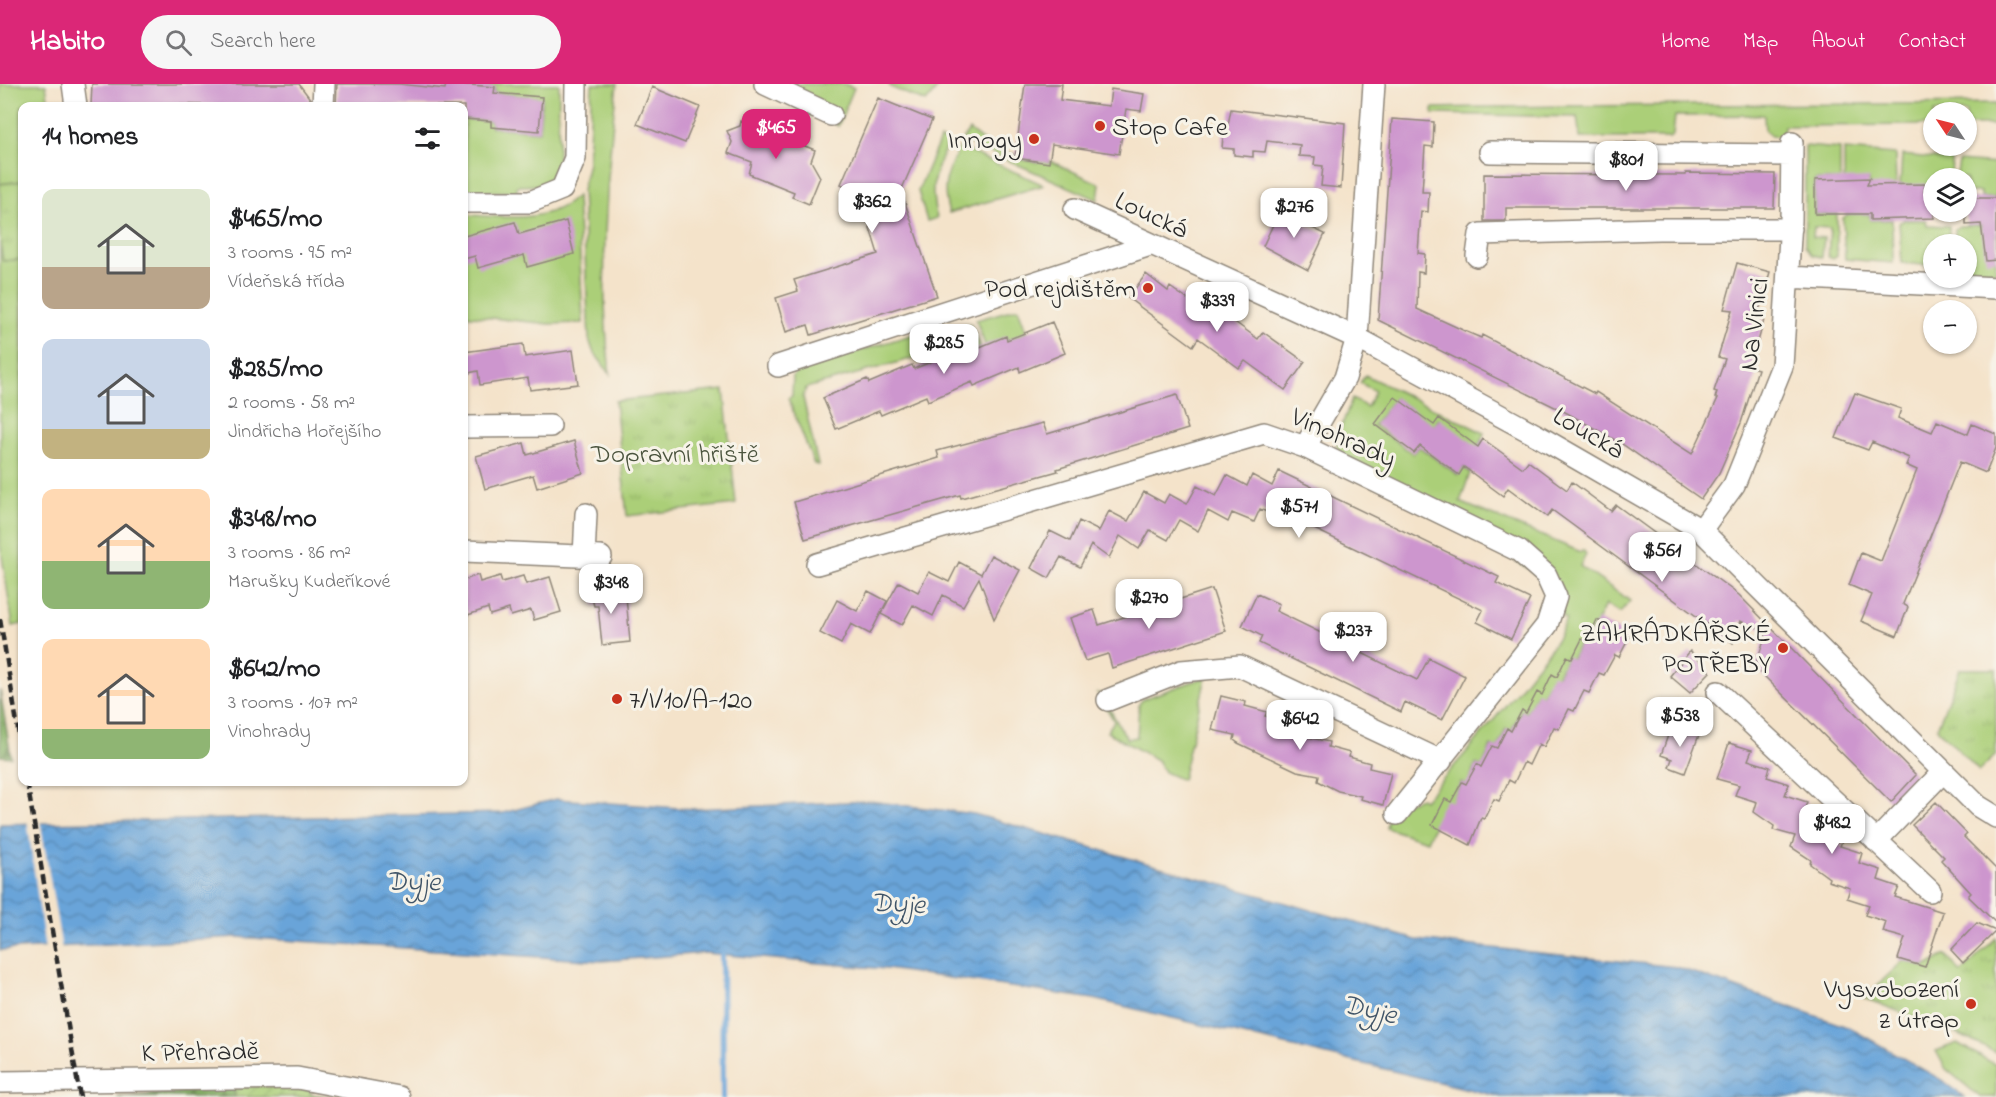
<!DOCTYPE html>
<meta charset="utf-8">
<style>
:root{--surface:#fff;--page:#f6f6f6;--text:#202124;--muted:#757577;--accent:#db2777}
body{margin:0;font-family:"Indie Flower",sans-serif;background:var(--page);color:var(--text);height:100vh;display:flex;flex-direction:column;font-size:22px;white-space:nowrap}
*{box-sizing:border-box;margin:0}
p{font-size:20px;color:var(--muted)}
.icon{flex:none;width:33px;height:33px;fill:none;stroke:currentColor;stroke-width:2;stroke-linecap:round;stroke-linejoin:round}
.map{position:relative;flex:1;overflow:hidden}
.details{position:absolute;left:18px;top:18px;width:450px;height:684px;display:flex;flex-direction:column;background:var(--surface);border-radius:12px;box-shadow:0 2px 4px #0004}
.details>*{flex:none}
.needle{width:39px;rotate:305deg}
.buttons{position:absolute;left:1923px;top:18px;display:grid;gap:12px}
.buttons a{display:grid;place-items:center;width:54px;height:54px;border-radius:50%;background:var(--surface);box-shadow:0 2px 4px #0004;font-size:30px}
.price{position:absolute;translate:-50% -51px;padding:0 14px;border-radius:12px;background:#fff;color:#222;font-size:20px;line-height:39px;filter:drop-shadow(0 2px 3px #0008)}
.price::after{content:'';position:absolute;left:50%;top:36px;width:18px;height:14px;margin-left:-9px;background:inherit;clip-path:polygon(0 0,100% 0,50% 100%)}
.price.selected{background:var(--accent);color:#fff}
ul{padding:0;list-style:none}
li{display:flex;align-items:center;gap:18px;height:150px;padding:0 24px}
li span{display:grid;place-items:center;flex:none;width:168px;height:120px;border-radius:12px;color:#555}
li>.icon{margin-inline-start:auto}
span .icon{width:72px;height:72px;fill:#fffc;stroke-width:1}
li b{font-size:26px}
h2{display:flex;justify-content:space-between;align-items:center;height:72px;padding:0 24px;font-size:26px}
header{display:flex;align-items:center;gap:36px;box-sizing:border-box;height:84px;padding:0 30px;background:var(--accent);color:#fff}
header strong{font-size:28px}
nav{display:flex;gap:33px;margin-inline-start:auto;font-size:21px}
.search{width:420px;height:54px;background:var(--page);display:flex;align-items:center;gap:15px;box-sizing:border-box;padding:0 21px;border-radius:33px;color:var(--muted);font-size:22px}
.map>svg:first-child{display:block}
.grass{fill:#abcf78;stroke:#6b7d52;stroke-width:1.5}
.forest{fill:url(#forest-firs);stroke:#5a6e4a;stroke-width:1.5}
.park{fill:url(#park-tufts);stroke:#6b7d52;stroke-width:1.5}
.garden{fill:url(#garden-furrows);stroke:#6b7d52;stroke-width:1.5}
.water{fill:url(#water-waves);stroke:#4a6882;stroke-width:1.5}
.pier{fill:#f4e3ca}
.lines{fill:none;stroke-linecap:round;stroke-linejoin:round}
.stream{stroke:#69a4d9;stroke-width:6}
.building{fill:#cd96ce}
.minor-casing{stroke:#90877a;stroke-width:24}
.minor{stroke:#fff;stroke-width:21}
.rail{stroke:#2b2b2b;stroke-width:4.5;stroke-dasharray:9 4.5;stroke-linecap:butt}
.poi-dot{fill:#c8321e;stroke:#f7f3e8;stroke-width:2}
.labels{text-anchor:middle;stroke-width:6;stroke-linejoin:round;paint-order:stroke}
.poi-label{font-size:27px;fill:#2b2b2b;stroke:#f7f3e8;text-anchor:end}
.street-label{font-size:27px;fill:#2b2b2b;stroke:#f7f3e8}
.park-label{font-size:27px;fill:#4b543e;stroke:#f7f3e8}
.water-label{font-size:28px;font-style:italic;fill:#415568;stroke:#f7f3e8}
</style>
<header>
<strong>Habito</strong>
<div class="search"><svg class="icon" aria-label="search" viewBox="0 0 24 24"><circle cx="10" cy="10" r="6"/><path d="M15 15l6 6"/></svg>Search here</div>
<nav><a>Home</a><a>Map</a><a>About</a><a>Contact</a></nav>
</header>
<div class="map">
<svg width="1996" height="1013" viewBox="0 0 1996 1013">
<defs>
<pattern id="forest-firs" width="22" height="20" patternUnits="userSpaceOnUse" patternTransform="scale(1.5)"><rect width="22" height="20" fill="#88b268"/><path d="M5 1l3.5 6h-7zM16 11l3.5 6h-7z" fill="#6f9156"/></pattern>
<pattern id="park-tufts" width="24" height="20" patternUnits="userSpaceOnUse" patternTransform="scale(1.5)"><rect width="24" height="20" fill="#abcf78"/><path d="M3 7l-1-3M5 7V3M7 7l1-3M15 17l-1-3M17 17v-4M19 17l1-3" fill="none" stroke="#93b268"/></pattern>
<pattern id="garden-furrows" width="10" height="10" patternUnits="userSpaceOnUse" patternTransform="scale(1.5)"><rect width="10" height="10" fill="#abcf78"/><path d="M-1 1l2-2M0 10L10 0M9 11l2-2" fill="none" stroke="#93b268"/></pattern>
<pattern id="water-waves" width="16" height="10" patternUnits="userSpaceOnUse" patternTransform="scale(1.5)"><rect width="16" height="10" fill="#69a4d9"/><path d="M0 5q4-4 8 0t8 0" fill="none" stroke="#5786b0"/></pattern>
</defs>
<rect width="100%" height="100%" fill="#f7f3e8"/>
<filter id="ink" filterUnits="userSpaceOnUse"><feTurbulence type="fractalNoise" baseFrequency=".0167" numOctaves="2"/><feDisplacementMap in="SourceGraphic" scale="12" xChannelSelector="R" yChannelSelector="G"/><feConvolveMatrix kernelMatrix="1 2 1 2 8 2 1 2 1" color-interpolation-filters="sRGB"/></filter>
<filter id="wash" filterUnits="userSpaceOnUse"><feTurbulence type="fractalNoise" baseFrequency=".008" numOctaves="4" result="noise"/><feDisplacementMap in="SourceGraphic" scale="24" xChannelSelector="R" yChannelSelector="G"/><feGaussianBlur stdDeviation="1.35" result="paint"/><feColorMatrix in="noise" values="0 0 0 0 0 0 0 0 0 0 0 0 0 0 0 0 0 1.4 0 .05"/><feComposite in="paint" operator="in"/></filter>
<g filter="url(#wash)">
<rect width="100%" height="100%" fill="#f4e3ca"/>
<path class="grass" d="M0 0H46L49 22H22V97L0 100Z
M458 0H559L558 78 554 91 543 101 517 102V108L464 107V35L491 37V43L539 47 542 14 494 9 495 4Z
M592 0H617C606 96 599 194 610 290L593 267 589 255 582 106 588 78Z
M778 0H844L854 4 838 42Z
M889 0H941L926 18 890 3Z
M1996 19V41H1967L1966 28H1934L1933 41 1784 42 1783 53 1771 52 1765 47 1764 31 1675 32 1673 51 1669 54H1580L1577 33 1433 30V24C1624 20 1806 21 1996 19Z
M969 46C988 61 993 67 1018 71V75L1038 78 1039 74 1046 75 1100 100 1098 116 962 56Z
M940 55 948 58C935 89 928 100 937 134L927 137 918 107Z
M1805 62 1840 65V96H1815V130H1837V172L1833 175 1828 173 1830 144 1814 143 1813 153 1824 154 1822 173 1812 171 1805 162Z
M959 63 1044 101 949 129C940 100 948 89 959 63Z
M1844 66 1895 70 1896 102 1870 103 1869 96H1844Z
M1902 71 1952 76 1951 94H1934L1933 108H1926L1925 102H1900Z
M1959 77 1996 80V114H1981V108H1967L1966 94H1956Z
M577 112 583 239 549 240 464 231V131C503 132 546 141 577 112Z
M1848 130H1869L1871 136H1892L1893 179 1845 175 1843 134Z
M1904 136H1926L1927 141 1949 142V160H1934L1933 182 1902 179 1899 139Z
M1981 141 1982 147 1996 148V188L1967 184 1966 160H1955V145L1959 142Z
M0 158 3 177 22 175V540L13 542 0 460Z
M1018 224 1027 249 1007 257 985 261 976 236Z
M970 240 981 263 961 271 959 266 924 281 921 272 806 304 803 313 818 381 814 380 788 314 792 312 793 292 800 285 921 248 930 270 936 268 933 250Z
M1365 291 1484 349 1478 365 1438 335 1434 342 1395 314 1374 341 1413 370 1419 363 1458 391 1464 383 1470 389 1460 418 1581 468 1583 466 1586 470 1580 482 1630 517 1620 529 1605 521 1587 558 1582 555 1571 576 1567 573 1556 594 1552 592 1541 612 1537 609 1526 629 1521 627 1511 647 1506 645 1497 665 1491 662 1482 683 1476 680 1467 701 1461 698 1452 719 1445 717 1427 757 1386 744 1390 724 1421 714 1424 716C1460 676 1496 635 1529 592 1543 574 1559 557 1566 535L1562 533 1560 504 1338 367 1336 356 1352 315 1367 323 1375 307 1360 299Z
M1206 593 1182 696 1164 688 1157 676 1107 648 1114 637 1098 609 1101 610 1127 655 1137 653 1139 620 1143 615Z
M1957 959 1996 981V1013H1980L1946 985 1936 967Z"/>
<path class="forest" d="M0 606 11 673 0 672Z
M234 1004 235 1013H117Z"/>
<path class="park" d="M22 97V175L3 177 0 158V100Z
M724 306 736 420 627 432 615 317Z
M1960 585H1996V671L1979 687 1937 644Z
M1996 854V969L1962 952 1864 914 1904 876 1925 883 1946 871 1961 889Z"/>
<path class="garden" d="M259 1002 310 1006 311 1010 334 1013H235L234 1004Z"/>
<path class="water" d="M556 715 692 725 869 717 974 730 1416 856 1677 883 1850 944 1945 998 1964 1013H1501L1094 915 887 885 705 869 602 877 237 853 0 866V740L503 729Z"/>
<path class="pier" d="M27 736H40L62 865 45 866Z"/>
<g class="lines">
<path class="stream" d="M722 864 723 1013"/>
</g>
<g id="blocks">
<path class="building" d="M92 0H299L311 16 310 22 140 20 139 22H91Z
M337 0H399L445 5 446 0H458L495 3 494 9 542 13 539 47 491 43V37L464 35V22H336Z
M1025 0H1062L1060 16 1109 22 1111 5 1144 10 1141 27 1126 25 1119 70 1052 60 1049 79 1015 74Z
M652 3 700 23 685 59 637 40Z
M878 14 932 36 901 107 937 212 811 251 808 241 786 248 776 214 798 207 794 196 878 170 859 108 841 100Z
M1231 25 1345 39 1341 104 1321 102 1323 82 1314 81 1315 73 1299 72 1300 61 1267 57 1265 68 1253 67V73L1234 71V65L1222 64 1224 41H1228Z
M1392 35 1434 38 1433 63 1425 62 1422 108H1429L1428 128 1421 127 1418 169 1425 170 1424 189 1418 188 1417 225 1467 248 1481 254 1482 251 1595 310 1596 308 1692 370 1718 314H1715L1717 308 1714 307 1725 275 1718 273 1732 226 1724 225 1737 179 1770 188 1757 234 1764 236 1751 283 1758 285 1741 339 1719 389 1701 415 1622 360 1567 329 1378 236Z
M741 37 815 66 811 77 820 93 809 120 792 113 794 108 749 90 752 78 728 69 732 58 727 47 740 42Z
M1686 89 1775 90 1774 124H1506V137H1484V90L1686 91Z
M1870 94 1867 101 1926 100 1924 108H1934V134L1870 136V130H1815V96Z
M1966 114H1996V176L1986 177 1981 140 1966 141Z
M1285 115 1290 133 1325 150 1308 186 1263 162Z
M566 137 574 170 527 183 524 171 478 184 475 172 464 175V152L515 138 519 150Z
M1146 190 1168 207 1170 203 1211 232 1217 225 1258 255 1263 248 1305 278 1285 306 1245 277 1239 284 1198 254 1193 262 1128 214Z
M1052 238 1065 269 1020 288 1019 283 974 302 972 298 928 317 926 312 881 331 879 327 836 345 823 314 867 295 869 299 912 281 914 285 959 266 961 271 1006 252 1007 256Z
M523 260 525 273 573 266 578 300 530 306 528 294 480 301 478 287 464 290V268Z
M1855 309 1901 325 1898 334 1932 348 1937 337 1968 350 1972 340 1996 350V364L1986 389 1960 378 1903 520 1908 523 1897 552 1861 537 1872 511 1849 501 1861 469 1881 477 1917 386 1906 381 1909 374 1872 358 1868 366 1836 354Z
M1177 311 1188 345 1057 385 1058 387 961 414 960 411 805 455 794 418 939 374 937 367 1043 339 1047 350Z
M1395 313 1434 341 1439 334 1478 363 1483 355 1523 384 1528 377 1567 406 1572 398 1611 427 1616 421 1739 511 1916 691 1891 718 1755 583 1767 547 1740 537 1733 559 1552 426 1547 433 1508 404 1503 412 1464 383 1459 391 1420 362 1414 369 1375 340Z
M574 357 583 389 537 404 533 391 485 405 476 372 524 359 527 371Z
M1279 387 1499 493 1496 499 1530 515 1511 555 1477 538 1483 526 1304 440 1302 443 1260 425 1254 438 1232 429 1228 438 1208 427 1198 447 1179 436 1168 456 1150 446 1139 465 1120 452 1109 474 1091 461 1080 483 1061 473 1049 494 1031 484 1050 447 1070 457 1079 437 1099 447 1109 427 1128 437 1144 408 1164 419 1169 410 1187 420 1197 402 1216 412 1227 391 1247 402 1252 391 1272 402Z
M991 471 1020 486 994 535 979 494 963 522 943 511 933 532 913 521 902 541 881 530 899 498 918 508 929 488 949 498 959 478 981 490Z
M478 491 480 498 500 492 502 498 523 492 526 500 550 493 561 528 534 536 531 526 511 532 509 525 490 531 488 524 468 531 466 524 464 525V496Z
M612 500 613 514 626 512 630 558 602 561 598 522H594L589 503Z
M1212 505 1226 547 1112 584 1108 570 1085 577 1070 534 1094 526 1099 541Z
M868 507 887 517 870 550 851 540 841 560 820 549 837 516 857 527Z
M1257 510 1279 520 1276 527 1417 596 1429 574 1465 592 1442 636 1405 618 1401 628 1259 559 1262 552 1242 542Z
M1597 536 1630 552 1619 573 1615 571 1604 591 1599 589 1589 609 1584 607 1574 627 1569 625 1559 645 1554 643 1544 663 1539 660 1529 681 1524 678 1514 699 1509 696 1499 717 1494 715 1484 735 1481 734 1470 761 1432 741 1445 715 1451 718 1462 698 1466 700 1477 680 1481 683 1492 662 1497 664 1507 644 1511 647 1522 626 1526 629 1537 608 1542 611 1552 590 1557 593 1567 572 1572 575 1582 555 1587 557Z
M1690 567 1710 588 1690 609 1670 592Z
M1221 612 1246 618 1245 622 1267 628 1265 632 1287 638 1286 643 1308 648 1307 653 1329 658 1328 663 1350 669 1349 673 1370 679 1369 684 1391 689 1383 721 1360 715 1361 712 1338 707 1318 697 1319 691 1297 687 1238 659 1234 656 1235 651 1212 646Z
M1672 640 1699 651 1685 689 1669 683 1672 675 1661 671Z
M1729 659 1752 666 1748 676 1770 683 1767 693 1789 700 1785 711 1807 718 1804 728 1826 735 1822 745 1844 752 1840 762 1862 769 1859 779 1881 786 1878 796 1899 803 1895 813 1943 828 1925 883 1898 875 1905 854 1883 848 1886 838 1865 831 1869 821 1847 814 1850 804 1828 797 1829 794 1810 780 1811 776 1791 763 1795 752 1773 746 1774 742 1754 728 1757 718 1735 711 1739 701 1717 695Z
M1936 718 1967 750 1964 753 1996 785V839L1968 812 1971 809 1941 776 1944 773 1912 741Z
M1977 839 1996 847 1963 879 1951 866Z"/>
</g>
</g>
<g filter="url(#ink)">
<use href="#blocks" fill-opacity="0" stroke="#90877a" stroke-width="1.5"/>
<g class="lines">
<defs>
<path id="minor" d="M73 0 76 22
M765 0 831 31
M323 22 324 0
M1490 68 1792 71
M464 118H530L562 105 575 74 576 0
M1075 125 1357 254 1538 352 1701 446 1978 722 1996 733
M1477 172 1480 150 1659 145H1791
M1788 193 1996 204
M778 282 1150 161
M464 343 550 342
M1305 363 1345 294 1357 254 1374 0
M1701 446 1734 401 1782 282 1791 137 1792 59
M464 467 601 473
M584 473 586 430
M817 480 1264 349 1305 363 1519 467 1546 491 1556 513 1547 541 1397 730
M1718 608 1930 807
M1108 616 1181 587 1240 582 1441 677
M1876 757 1943 688
M0 998 297 994 399 1013"/>
</defs>
<use href="#minor" class="minor-casing"/>
<use href="#minor" class="minor"/>
<path class="rail" d="M0 535 22 670
M27 698 80 1013"/>
</g>
</g>
<g class="poi-dot">
<circle cx="1100" cy="42" r="6"/>
<circle cx="1034" cy="55" r="6"/>
<circle cx="1148" cy="204" r="6"/>
<circle cx="1783" cy="564" r="6"/>
<circle cx="617" cy="615" r="6"/>
<circle cx="1971" cy="920" r="6"/>
</g>
<g class="labels">
<g class="poi-label">
<text x="1112" y="51" text-anchor="start">Stop Cafe</text>
<text x="1022" y="64">Innogy</text>
<text x="1136" y="213">Pod rejdištěm</text>
<text x="1771" y="557">ZAHRÁDKÁŘSKÉ<tspan x="1771" dy="31">POTŘEBY</tspan></text>
<text x="629" y="624" text-anchor="start">7/I/10/A-120</text>
<text x="1959" y="913">Vysvobození<tspan x="1959" dy="31">z útrap</tspan></text>
</g>
<g class="street-label">
<text transform="translate(1152 130) rotate(25)" y="9">Loucká</text>
<text transform="translate(1753 240) rotate(-83)" y="9">Na Vinici</text>
<text transform="translate(1589 348) rotate(30)" y="9">Loucká</text>
<text transform="translate(1344 353) rotate(24)" y="9">Vinohrady</text>
<text transform="translate(200 967) rotate(-1)" y="9">K Přehradě</text>
</g>
<g class="park-label">
<text x="675" y="378">Dopravní hřiště</text>
</g>
<g class="water-label">
<text transform="translate(413 796) rotate(1)" y="10">Dyje</text>
<text transform="translate(898 818) rotate(3)" y="10">Dyje</text>
<text transform="translate(1370 924) rotate(13)" y="10">Dyje</text>
</g>
</g>
</svg>
<div class="buttons">
<a><svg class="needle" viewBox="-14 -14 28 28"><path d="M0-13l5 13h-10z" fill="#e53935"/><path d="M0 13l5-13h-10z" fill="#757577"/></svg></a>
<a><svg class="icon" aria-label="layers" viewBox="0 0 24 24"><path d="M12 4l9 5-9 5-9-5zM3 14l9 5 9-5"/></svg></a>
<a>+</a>
<a>−</a>
</div>
<b class="price selected" style="left:776px;top:76px">$465</b>
<b class="price" style="left:1626px;top:108px">$801</b>
<b class="price" style="left:872px;top:150px">$362</b>
<b class="price" style="left:1294px;top:155px">$276</b>
<b class="price" style="left:1217px;top:249px">$339</b>
<b class="price" style="left:944px;top:291px">$285</b>
<b class="price" style="left:1299px;top:455px">$571</b>
<b class="price" style="left:1662px;top:499px">$561</b>
<b class="price" style="left:611px;top:531px">$348</b>
<b class="price" style="left:1149px;top:546px">$270</b>
<b class="price" style="left:1353px;top:579px">$237</b>
<b class="price" style="left:1680px;top:664px">$538</b>
<b class="price" style="left:1300px;top:667px">$642</b>
<b class="price" style="left:1832px;top:771px">$482</b>
<section class="details">
<h2>14 homes<svg class="icon" aria-label="filters" viewBox="0 0 24 24"><path d="M4 7h16M4 17h16"/><circle cx="9" cy="7" r="2"/><circle cx="15" cy="17" r="2"/></svg></h2>
<ul>
<li><span style="background:linear-gradient(#dfe7d0 65%,#b9a48a 0)"><svg class="icon" aria-label="home" viewBox="0 0 24 24"><path d="M3 11l9-7 9 7M6 9v11h12V9"/></svg></span><div><b>$465/mo</b><p>3 rooms · 95 m²</p><p>Vídeňská třída</p></div></li>
<li><span style="background:linear-gradient(#c9d6e8 75%,#c2b280 0)"><svg class="icon" aria-label="home" viewBox="0 0 24 24"><path d="M3 11l9-7 9 7M6 9v11h12V9"/></svg></span><div><b>$285/mo</b><p>2 rooms · 58 m²</p><p>Jindřicha Hořejšího</p></div></li>
<li><span style="background:linear-gradient(#ffd9b3 60%,#8fb573 0)"><svg class="icon" aria-label="home" viewBox="0 0 24 24"><path d="M3 11l9-7 9 7M6 9v11h12V9"/></svg></span><div><b>$348/mo</b><p>3 rooms · 86 m²</p><p>Marušky Kudeříkové</p></div></li>
<li><span style="background:linear-gradient(#ffd9b3 75%,#8fb573 0)"><svg class="icon" aria-label="home" viewBox="0 0 24 24"><path d="M3 11l9-7 9 7M6 9v11h12V9"/></svg></span><div><b>$642/mo</b><p>3 rooms · 107 m²</p><p>Vinohrady</p></div></li>
</ul>
</section>
</div>
